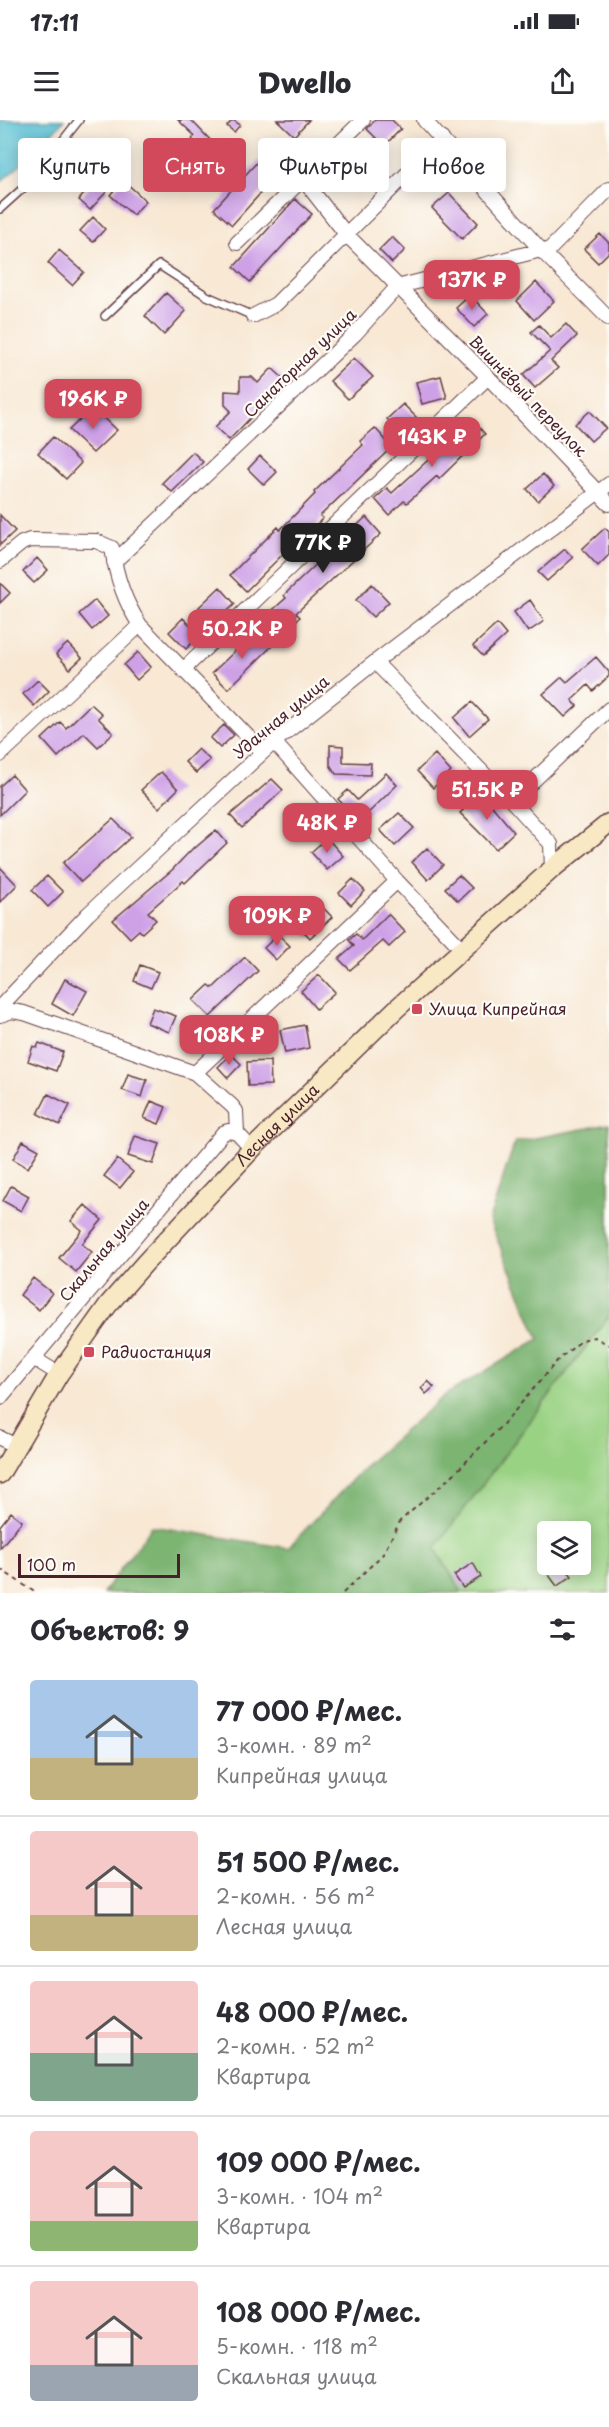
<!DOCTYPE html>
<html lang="ru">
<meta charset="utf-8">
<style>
:root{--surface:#fff;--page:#f7f7f7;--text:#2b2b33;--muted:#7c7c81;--line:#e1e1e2;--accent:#d1495b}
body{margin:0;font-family:"Playpen Sans",sans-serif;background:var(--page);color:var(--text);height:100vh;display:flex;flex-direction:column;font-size:22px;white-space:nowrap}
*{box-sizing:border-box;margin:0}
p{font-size:20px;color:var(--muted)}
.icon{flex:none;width:33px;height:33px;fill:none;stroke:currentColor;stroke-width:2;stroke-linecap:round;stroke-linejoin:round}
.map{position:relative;height:1473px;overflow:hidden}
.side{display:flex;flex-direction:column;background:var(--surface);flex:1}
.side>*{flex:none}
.guide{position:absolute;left:18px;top:18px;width:573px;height:54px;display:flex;gap:12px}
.fabs{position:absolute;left:537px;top:1401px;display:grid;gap:12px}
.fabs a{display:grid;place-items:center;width:54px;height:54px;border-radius:6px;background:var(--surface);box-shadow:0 3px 15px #0003;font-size:30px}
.scale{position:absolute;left:18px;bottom:15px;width:162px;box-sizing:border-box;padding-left:6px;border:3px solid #4a1f2b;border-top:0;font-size:16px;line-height:21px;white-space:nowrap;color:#4a1f2b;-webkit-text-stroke:4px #fdfcf7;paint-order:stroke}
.price{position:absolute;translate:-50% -51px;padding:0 14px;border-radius:12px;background:var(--accent);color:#fff;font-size:20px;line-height:39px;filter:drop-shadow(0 2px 3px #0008)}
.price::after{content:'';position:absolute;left:50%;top:36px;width:18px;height:14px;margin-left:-9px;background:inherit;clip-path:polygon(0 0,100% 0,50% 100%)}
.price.on{background:#222;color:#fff}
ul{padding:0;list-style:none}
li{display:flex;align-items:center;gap:18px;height:150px;padding:0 30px}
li+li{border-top:2px solid var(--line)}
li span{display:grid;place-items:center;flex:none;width:168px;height:120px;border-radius:6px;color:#555}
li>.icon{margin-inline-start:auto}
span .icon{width:72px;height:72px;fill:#fffc;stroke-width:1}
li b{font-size:26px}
h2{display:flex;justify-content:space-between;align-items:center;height:72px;padding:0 30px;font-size:26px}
.chip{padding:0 21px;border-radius:6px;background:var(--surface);box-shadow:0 3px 15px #0003;font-size:21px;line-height:54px}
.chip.on{background:var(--accent);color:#fff}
.status{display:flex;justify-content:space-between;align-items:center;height:42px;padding:0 30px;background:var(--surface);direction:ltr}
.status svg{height:16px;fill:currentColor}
header{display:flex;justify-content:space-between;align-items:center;height:78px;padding:0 30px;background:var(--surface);font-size:27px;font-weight:800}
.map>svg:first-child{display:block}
.green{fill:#9ad284;stroke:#727858;stroke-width:1.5;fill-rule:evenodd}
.forest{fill:#7bb472;stroke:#626a4e;stroke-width:1.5}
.water{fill:#57c0d4;stroke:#507080;stroke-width:1.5}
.building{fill:#cea1e7}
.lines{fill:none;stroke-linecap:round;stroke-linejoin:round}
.lane-casing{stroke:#643d44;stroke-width:10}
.street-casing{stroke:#643d44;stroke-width:16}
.secondary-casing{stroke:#643d44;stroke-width:21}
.path{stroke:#643d44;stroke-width:2;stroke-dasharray:4.5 4.5;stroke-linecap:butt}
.lane{stroke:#fff;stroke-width:7}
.street{stroke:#fff;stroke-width:14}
.secondary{stroke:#f8e8c3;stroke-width:18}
.poi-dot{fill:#d1495b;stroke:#fdfcf7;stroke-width:2}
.labels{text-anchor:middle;stroke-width:4.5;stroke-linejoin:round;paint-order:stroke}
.street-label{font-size:16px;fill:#4a1f2b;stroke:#fdfcf7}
.poi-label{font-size:16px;fill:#4a1f2b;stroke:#fdfcf7;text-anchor:start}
</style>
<div class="status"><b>17:11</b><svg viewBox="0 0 49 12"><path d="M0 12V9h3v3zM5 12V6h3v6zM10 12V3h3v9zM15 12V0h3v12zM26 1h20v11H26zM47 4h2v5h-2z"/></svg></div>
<header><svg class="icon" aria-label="menu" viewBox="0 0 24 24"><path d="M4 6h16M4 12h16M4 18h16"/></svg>Dwello<svg class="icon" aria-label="share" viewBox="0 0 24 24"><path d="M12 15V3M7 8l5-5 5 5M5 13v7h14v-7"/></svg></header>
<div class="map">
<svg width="609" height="1473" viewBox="0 0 609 1473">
<rect width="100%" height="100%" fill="#fdfcf7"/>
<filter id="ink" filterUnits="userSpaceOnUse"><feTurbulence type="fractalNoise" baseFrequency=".0167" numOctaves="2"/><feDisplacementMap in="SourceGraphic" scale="12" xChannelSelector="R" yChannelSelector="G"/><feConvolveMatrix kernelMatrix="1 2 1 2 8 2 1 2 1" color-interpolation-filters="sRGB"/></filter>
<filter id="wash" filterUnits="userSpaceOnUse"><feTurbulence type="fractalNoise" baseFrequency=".008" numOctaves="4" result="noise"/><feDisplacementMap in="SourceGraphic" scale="24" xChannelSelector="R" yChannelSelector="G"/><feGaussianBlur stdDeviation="1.35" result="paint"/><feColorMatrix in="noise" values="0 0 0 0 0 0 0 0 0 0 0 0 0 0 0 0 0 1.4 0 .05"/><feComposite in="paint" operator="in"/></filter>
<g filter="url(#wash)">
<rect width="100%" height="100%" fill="#f8e8d4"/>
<path class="green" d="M609 1196V1473H462L435 1428ZM548 1412H580V1444H548Z"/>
<path class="forest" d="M609 1004V1196L435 1428 462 1473H103L152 1406 288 1428 367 1344 445 1275 539 1219 489 1100 515 1022Z"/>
<path class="water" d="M0 0H64L28 39 0 62Z"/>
<g id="blocks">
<path class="building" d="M178 0H191L216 26 207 35 192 19 195 16Z
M233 0 240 5 234 12 227 6Z
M277 0H309L294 16Z
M375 0H392L401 9 384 26 367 9Z
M79 22 90 33 82 42 71 31Z
M279 25 288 33 271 51 276 56 232 105 214 89 259 40 262 43Z
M347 28 365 45 349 60 332 43Z
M96 59 108 70 90 90 79 80Z
M123 60 146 81 133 95 110 75Z
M449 73 478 103 462 119 432 88Z
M295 79 312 94 250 162 234 147Z
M93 97 105 109 93 122 80 111Z
M600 114 609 123V132L598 143 584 129Z
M392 117 405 130 392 143 379 130Z
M59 130 84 152 72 165 48 143Z
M536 162 554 181 534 200 517 181Z
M166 173 186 191 164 215 145 196Z
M470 175 488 194 474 207 456 188Z
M566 204 577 216 551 241 558 248 535 268 523 255 550 231 531 212 539 205 551 218Z
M354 238 373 257 348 279 330 261Z
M272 248 286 261 229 320 215 307 231 291 225 285V271L240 272V257H252L258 263Z
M441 256 447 278 422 284 416 262Z
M403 284 418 299 403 314 387 299Z
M93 287 117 310 93 333 69 310Z
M590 291 606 308 591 321 575 304Z
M472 300 485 314 439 359 437 356 407 383 404 381 389 395 375 379 387 368 392 373Z
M375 308 392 327 320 396 323 398 303 418 301 416 246 471 230 455 278 407 280 410 315 374 314 372 363 325 360 321Z
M53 317 81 343 66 359 38 333Z
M193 332 203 342 172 372 162 363Z
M260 336 277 352 264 365 248 349Z
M543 354 554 366 538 381 527 369Z
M0 395 15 411 0 425Z
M366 397 381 414 296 493 300 497 283 513 267 495 286 478 284 475Z
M605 408 609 412V435L598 446 582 429Z
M565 429 573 438 547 461 538 452Z
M37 438 48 450 34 463 23 452Z
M0 463 10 473 0 483Z
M372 464 389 482 373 497 356 480Z
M220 467 235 484 215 503 199 487Z
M95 480 108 496 92 510 79 494Z
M530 480 544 501 528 512 514 492Z
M183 498 200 515 186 529 169 512Z
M497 504 506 515 483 536 473 526Z
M256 511 271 527 228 569 212 553Z
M68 523 82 538 70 549 56 534Z
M138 532 151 547 137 560 124 545Z
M596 537 609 552V556L593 571 588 565 572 580 577 586 565 597 543 574 562 557 567 562Z
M38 560 49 571 34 586 23 574Z
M472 582 488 599 469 616 454 598Z
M91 584 102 594 98 598 113 613 98 627 84 613 58 637 42 619 60 602 66 608Z
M224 605 234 615 220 628 210 618Z
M330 625 343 626V642L371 643 370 655 336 654 330 645Z
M198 629 210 640 196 653 185 642Z
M435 634 451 652 433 668 417 651Z
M161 652 178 669 159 688 141 670Z
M386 653 397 665 359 702 338 679 348 670 357 680Z
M12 655 25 670 0 695V666Z
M272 659 283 670 242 708 230 695Z
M481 673 514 712 496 729 460 693Z
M399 693 414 708 395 726 380 710Z
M113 699 131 717 81 762 63 743Z
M216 710 227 723 185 763 183 761 148 792 156 800 142 813 139 810 130 818 113 800 172 750 194 727 195 728Z
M327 718 343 736 327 750 311 732Z
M427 728 443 745 428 760 412 742Z
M0 747 17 765 0 782Z
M459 755 472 768 458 781 445 768Z
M47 756 63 772 48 787 32 770Z
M353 759 365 771 351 785 339 773Z
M314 778 332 797 310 818 292 799Z
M388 794 405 812 389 827 383 821 350 850 339 839 354 826 349 820 356 814 362 820Z
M278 814 290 826 276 840 264 828Z
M245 837 258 851 210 897 193 880 209 865 213 868Z
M140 845 158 852 151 868 134 861Z
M319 855 335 872 316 889 301 871Z
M65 859 87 871 73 896 52 884Z
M153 888 176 896 169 912 147 903Z
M305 905 309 928 285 933 280 910Z
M39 923 63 932 56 951 28 941 33 926 37 928Z
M231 934 241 944 228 958 218 947Z
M270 941 271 965 248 966 247 942Z
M128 954 147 960 142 977 122 970Z
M48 974 70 985 60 1005 38 994Z
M151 981 166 987 159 1004 144 998Z
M135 1016 160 1024 153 1044 128 1036Z
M23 1021 39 1030 28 1048 13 1039Z
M117 1039 133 1052 120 1068 104 1056Z
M11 1066 29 1076 21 1091 3 1081Z
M85 1085 102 1100 82 1124 92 1132 76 1152 59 1138 82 1110 71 1101Z
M33 1158 52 1173 39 1190 20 1175Z
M428 1261 434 1267 426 1274 421 1268Z
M11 1392 22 1401 0 1428V1406Z
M473 1443 481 1457 463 1468 454 1455Z
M562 1444 572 1456 557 1466 548 1454Z"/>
</g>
</g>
<g filter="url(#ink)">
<use href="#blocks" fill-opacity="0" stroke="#643d44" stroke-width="1.5"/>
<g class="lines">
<defs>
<path id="lane" d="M0 89 31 61 79 0
M105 196 159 145 207 176 253 196"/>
<path id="street" d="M424 0 541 130 609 199
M302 58 346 114 488 257 609 384
M237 123 363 0
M253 196 276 184 442 19
M0 441 22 423 30 420 96 421 112 428C116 456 124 481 140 505L263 632
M114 442 355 214 397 167 541 130 545 134 609 69
M375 542 493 663
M183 550 488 257
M274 622 397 761 462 829
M0 635 140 505
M552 749 551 724 512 681 609 589
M0 887 88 794 274 622 375 542 609 364
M0 895 12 891 24 893 195 953 232 986 236 991 237 1013 252 1029
M195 953 397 761
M33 1238 59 1254
M0 1278 223 1013 228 1011 237 1013
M0 1318 16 1326"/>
<g id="secondary">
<path id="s1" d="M0 1354 59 1254 108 1185 145 1143 252 1029 396 889 552 749 609 703"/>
</g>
</defs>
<use href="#lane" class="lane-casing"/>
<use href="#street" class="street-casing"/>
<use href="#secondary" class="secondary-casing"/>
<path class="path" d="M0 1449 36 1473
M343 1473 383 1434 400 1401 455 1353 507 1300 557 1241 582 1220 594 1217 609 1225"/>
<use href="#lane" class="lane"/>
<use href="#street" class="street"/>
<use href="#secondary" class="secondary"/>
</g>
</g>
<g class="poi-dot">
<rect x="411" y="883" width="12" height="12" rx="3"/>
<rect x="83" y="1226" width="12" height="12" rx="3"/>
</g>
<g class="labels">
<g class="street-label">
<text transform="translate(300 243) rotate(-44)" y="6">Санаторная улица</text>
<text transform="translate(528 276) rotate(46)" y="6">Вишнёвый переулок</text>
<text transform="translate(281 597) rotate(-40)" y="6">Удачная улица</text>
<text dy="6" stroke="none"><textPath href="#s1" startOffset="448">Лесная улица</textPath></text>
<text transform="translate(104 1130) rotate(-50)" y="6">Скальная улица</text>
</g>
<g class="poi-label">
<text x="429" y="895">Улица Кипрейная</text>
<text x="101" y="1238">Радиостанция</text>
</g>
</g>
</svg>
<div class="fabs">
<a><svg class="icon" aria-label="layers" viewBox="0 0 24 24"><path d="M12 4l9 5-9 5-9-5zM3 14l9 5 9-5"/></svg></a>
</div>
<div class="scale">100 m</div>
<b class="price" style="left:472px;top:191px">137K ₽</b>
<b class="price" style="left:93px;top:310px">196K ₽</b>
<b class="price" style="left:432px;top:348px">143K ₽</b>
<b class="price on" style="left:323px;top:454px">77K ₽</b>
<b class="price" style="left:242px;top:540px">50.2K ₽</b>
<b class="price" style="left:487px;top:701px">51.5K ₽</b>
<b class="price" style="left:327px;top:734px">48K ₽</b>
<b class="price" style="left:277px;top:827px">109K ₽</b>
<b class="price" style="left:229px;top:946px">108K ₽</b>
<div class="guide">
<a class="chip">Купить</a>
<a class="chip on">Снять</a>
<a class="chip">Фильтры</a>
<a class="chip">Новое</a>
</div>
</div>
<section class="side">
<h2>Объектов: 9<svg class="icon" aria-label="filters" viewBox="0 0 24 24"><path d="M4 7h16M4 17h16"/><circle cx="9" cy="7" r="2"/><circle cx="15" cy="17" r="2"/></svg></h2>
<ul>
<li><span style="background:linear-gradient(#a9c7e8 65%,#c2b280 0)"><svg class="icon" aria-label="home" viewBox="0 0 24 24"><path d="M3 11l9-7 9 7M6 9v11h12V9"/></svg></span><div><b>77 000 ₽/мес.</b><p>3-комн. · 89 m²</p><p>Кипрейная улица</p></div></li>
<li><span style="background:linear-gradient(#f6c9c9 70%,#c2b280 0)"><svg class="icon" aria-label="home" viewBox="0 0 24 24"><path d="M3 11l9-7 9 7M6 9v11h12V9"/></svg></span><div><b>51 500 ₽/мес.</b><p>2-комн. · 56 m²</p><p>Лесная улица</p></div></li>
<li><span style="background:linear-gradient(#f6c9c9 60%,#7fa58c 0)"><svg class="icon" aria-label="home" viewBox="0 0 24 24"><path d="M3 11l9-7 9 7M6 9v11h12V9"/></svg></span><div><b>48 000 ₽/мес.</b><p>2-комн. · 52 m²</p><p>Квартира</p></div></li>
<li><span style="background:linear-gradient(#f6c9c9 75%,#8fb573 0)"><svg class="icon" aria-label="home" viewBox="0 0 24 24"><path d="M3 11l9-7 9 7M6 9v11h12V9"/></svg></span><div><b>109 000 ₽/мес.</b><p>3-комн. · 104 m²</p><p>Квартира</p></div></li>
<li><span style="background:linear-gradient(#f6c9c9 70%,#9aa5b1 0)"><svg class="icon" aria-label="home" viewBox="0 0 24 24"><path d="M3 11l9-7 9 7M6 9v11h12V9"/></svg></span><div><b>108 000 ₽/мес.</b><p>5-комн. · 118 m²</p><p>Скальная улица</p></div></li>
</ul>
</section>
